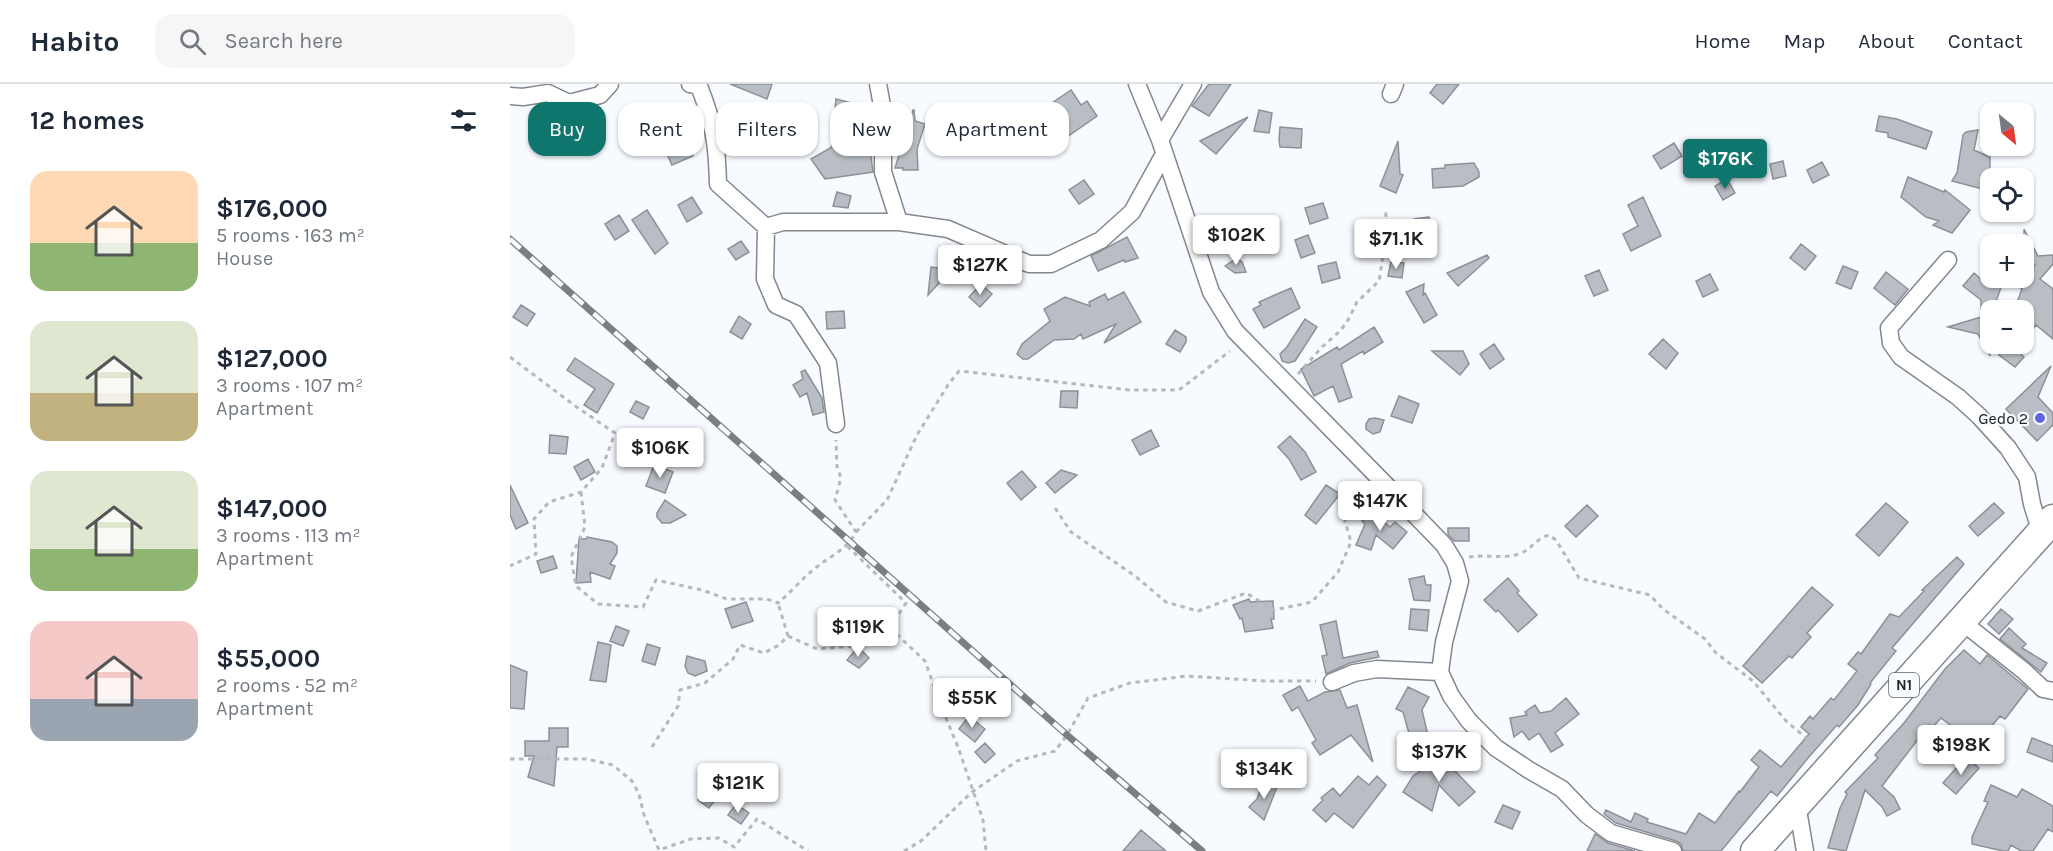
<!DOCTYPE html>
<meta charset="utf-8">
<style>
:root{--surface:#fff;--page:#f6f6f7;--text:#1f2937;--muted:#747a83;--line:#e0e1e3;--accent:#0f766e}
body{margin:0;font-family:Karla,sans-serif;background:var(--page);color:var(--text);height:100vh;display:flex;flex-direction:column;font-size:22px;white-space:nowrap}
*{box-sizing:border-box;margin:0}
p{font-size:20px;color:var(--muted)}
.icon{flex:none;width:33px;height:33px;fill:none;stroke:currentColor;stroke-width:2;stroke-linecap:round;stroke-linejoin:round}
.map{position:relative;flex:1;overflow:hidden}
.details{display:flex;flex-direction:column;background:var(--surface);width:510px}
.details>*{flex:none}
.top-card{position:absolute;left:18px;top:18px;width:570px;height:54px;display:flex;gap:12px}
.needle{width:39px;rotate:151deg}
.buttons{position:absolute;left:1470px;top:18px;display:grid;gap:12px}
.buttons a{display:grid;place-items:center;width:54px;height:54px;border-radius:12px;background:var(--surface);box-shadow:0 2px 4px #0004;font-size:30px}
.price{position:absolute;translate:-50% -51px;padding:0 14px;border-radius:6px;background:#fff;color:#222;font-size:20px;line-height:39px;filter:drop-shadow(0 2px 3px #0008)}
.price::after{content:'';position:absolute;left:50%;top:36px;width:18px;height:14px;margin-left:-9px;background:inherit;clip-path:polygon(0 0,100% 0,50% 100%)}
.price.current{background:var(--accent);color:#fff}
ul{padding:0;list-style:none}
li{display:flex;align-items:center;gap:18px;height:150px;padding:0 30px}
li span{display:grid;place-items:center;flex:none;width:168px;height:120px;border-radius:18px;color:#555}
li>.icon{margin-inline-start:auto}
span .icon{width:72px;height:72px;fill:#fffc;stroke-width:1}
li b{font-size:26px}
h2{display:flex;justify-content:space-between;align-items:center;height:72px;padding:0 30px;font-size:26px}
.chip{padding:0 21px;border-radius:18px;background:var(--surface);box-shadow:0 2px 4px #0004;font-size:21px;line-height:54px}
.chip.current{background:var(--accent);color:#fff}
header{display:flex;align-items:center;gap:36px;box-sizing:border-box;height:84px;padding:0 30px;background:var(--surface);border-bottom:2px solid var(--line)}
header strong{font-size:28px}
nav{display:flex;gap:33px;margin-inline-start:auto;font-size:21px}
.search{width:420px;height:54px;background:var(--page);display:flex;align-items:center;gap:15px;box-sizing:border-box;padding:0 21px;border-radius:18px;color:var(--muted);font-size:22px}
main{display:flex;flex:1;min-height:0}
.map>svg:first-child{display:block}
.building{fill:#b9bec4;stroke:#8c9197;stroke-width:1.5}
.lines{fill:none;stroke-linecap:round;stroke-linejoin:round}
.minor-casing{stroke:#83888e;stroke-width:19}
.trunk-casing{stroke:#83888e;stroke-width:31}
.path{stroke:#b6b8bc;stroke-width:3;stroke-dasharray:4.5 4.5;stroke-linecap:butt}
.minor{stroke:#fff;stroke-width:16}
.trunk{stroke:#fff;stroke-width:28}
.rail-casing{stroke:#7c7f82;stroke-width:7}
.rail{stroke:#f7fafe;stroke-width:4.5;stroke-dasharray:14;stroke-linecap:butt}
.poi-dot{fill:#6265dd;stroke:#f7fafe;stroke-width:2}
.labels{text-anchor:middle;stroke-width:4.5;stroke-linejoin:round;paint-order:stroke}
.shield{fill:#f7fafe;stroke:#616466;stroke-width:1.5}
.shield-label{font-size:15px;font-weight:bold;fill:#212325}
.poi-label{font-size:16px;fill:#212325;stroke:#f7fafe;text-anchor:end}
</style>
<header>
<strong>Habito</strong>
<div class="search"><svg class="icon" aria-label="search" viewBox="0 0 24 24"><circle cx="10" cy="10" r="6"/><path d="M15 15l6 6"/></svg>Search here</div>
<nav><a>Home</a><a>Map</a><a>About</a><a>Contact</a></nav>
</header>
<main>
<section class="details">
<h2>12 homes<svg class="icon" aria-label="filters" viewBox="0 0 24 24"><path d="M4 7h16M4 17h16"/><circle cx="9" cy="7" r="2"/><circle cx="15" cy="17" r="2"/></svg></h2>
<ul>
<li><span style="background:linear-gradient(#ffd9b3 60%,#8fb573 0)"><svg class="icon" aria-label="home" viewBox="0 0 24 24"><path d="M3 11l9-7 9 7M6 9v11h12V9"/></svg></span><div><b>$176,000</b><p>5 rooms · 163 m²</p><p>House</p></div></li>
<li><span style="background:linear-gradient(#dfe7d0 60%,#c2b280 0)"><svg class="icon" aria-label="home" viewBox="0 0 24 24"><path d="M3 11l9-7 9 7M6 9v11h12V9"/></svg></span><div><b>$127,000</b><p>3 rooms · 107 m²</p><p>Apartment</p></div></li>
<li><span style="background:linear-gradient(#dfe7d0 65%,#8fb573 0)"><svg class="icon" aria-label="home" viewBox="0 0 24 24"><path d="M3 11l9-7 9 7M6 9v11h12V9"/></svg></span><div><b>$147,000</b><p>3 rooms · 113 m²</p><p>Apartment</p></div></li>
<li><span style="background:linear-gradient(#f6c9c9 65%,#9aa5b1 0)"><svg class="icon" aria-label="home" viewBox="0 0 24 24"><path d="M3 11l9-7 9 7M6 9v11h12V9"/></svg></span><div><b>$55,000</b><p>2 rooms · 52 m²</p><p>Apartment</p></div></li>
</ul>
</section>
<div class="map">
<svg width="1543" height="767" viewBox="0 0 1543 767">
<rect width="100%" height="100%" fill="#f7fafe"/>
<path class="building" d="M220 0H262L257 15Z
M699 0H721L699 32 682 22Z
M927 0H949L933 20 920 9Z
M561 6 571 21 577 17 587 32 531 71 513 48 530 35 526 30Z
M326 15 346 20 345 59 359 57 363 88 315 95 301 75 322 63 321 36 324 35Z
M38 21 45 24 47 31 56 29 40 55 22 42Z
M403 26H404L405 37 415 40 407 65 408 86H393V84H385Z
M749 26 762 29 759 49 744 47Z
M1369 32 1387 35 1422 48 1416 65 1378 53V49L1366 47Z
M738 33 706 70 690 57Z
M770 43 792 45 791 64 770 63 769 56Z
M1468 46 1464 66 1480 73V101L1476 106 1442 97 1447 89 1453 51 1456 48Z
M175 57 183 72 162 81 156 68Z
M888 57 890 90 893 91 886 109 870 102Z
M1164 59 1172 72 1151 85 1143 72Z
M1273 77 1276 92 1263 95 1260 80Z
M1312 78 1319 91 1303 99 1297 86Z
M964 79 969 88V93L953 102 923 104 922 85 935 84V81Z
M1398 93 1434 108 1435 106 1460 126 1442 149 1423 141 1429 137 1416 133 1391 113Z
M1217 95 1225 109 1213 116 1205 102Z
M574 96 584 110 569 120 559 106Z
M327 108 341 112 338 124 323 122Z
M182 113 192 129 177 138 168 121Z
M1133 113 1151 152 1121 167 1113 150 1128 142 1118 121Z
M813 119 818 134 800 140 795 124Z
M137 126 158 159 145 170 122 136Z
M109 131 119 147 105 156 95 140Z
M919 133 921 143 926 149 907 152 904 135Z
M731 139 739 155 726 162 717 146Z
M1514 145 1528 172 1543 171V180L1530 195 1543 205V255L1526 241 1514 256V226L1505 224 1512 205 1509 203 1525 181 1514 174Z
M798 151 805 169 791 174 785 156Z
M617 153 628 174 615 178 614 176 588 187 581 172Z
M231 157 239 168 226 176 218 165Z
M1291 160 1306 172 1295 186 1280 174Z
M977 171 979 174 948 202 937 189Z
M727 174 732 178 736 188 725 189 715 182Z
M826 178 830 194 812 199 808 182Z
M881 178 894 179 892 194 878 192Z
M1333 182 1348 188 1341 205 1326 199Z
M421 183 441 186 418 211Z
M1089 186 1098 206 1084 212 1075 192Z
M1376 188 1398 205 1385 221 1364 204Z
M1464 189 1479 202 1494 195 1483 226H1480V272L1468 250 1438 243 1471 233V216L1453 202Z
M1200 190 1208 206 1193 213 1186 197Z
M471 200 482 210 470 223 459 213Z
M914 200 913 211 915 209 927 231 914 239 896 208Z
M781 204 790 224 754 244 743 225 751 221 749 218Z
M614 208 631 238 594 259 606 240 573 255 571 250 564 255 544 256 518 275H513L507 270 512 260 540 237 534 225 555 213 580 222 579 218 595 210 598 216Z
M11 221 25 230 17 242 3 233Z
M334 227 335 244 317 245 316 228Z
M229 232 241 240 232 255 220 248Z
M795 235 807 243 785 277 778 279 772 277 770 270 777 263Z
M864 243 873 258 854 270 853 267 831 280 842 313 829 318 823 302 804 312 791 285 827 263 829 266Z
M665 246 676 253V258L670 268 656 260Z
M1153 255 1168 269 1156 285 1139 270Z
M984 260 994 275 980 285 970 270Z
M1487 260H1499L1514 273 1505 283 1489 271Z
M922 267H953L959 280 950 291Z
M65 274 104 300 87 329 74 321 85 305 57 286Z
M1541 282 1528 313 1543 329V341L1527 357 1496 325Z
M295 286 312 314 314 328 303 331 297 309 290 313 283 301 293 295 291 288Z
M551 307H568L567 324 550 323Z
M889 312 909 320 902 339 881 332Z
M126 317 139 323 133 335 120 328Z
M865 334 874 336 870 348 863 350 856 345V340L859 335Z
M641 346 649 362 630 371 622 356Z
M40 351 58 353 56 370 39 369Z
M780 352 795 368 806 388 791 396 779 375 768 363Z
M78 375 85 388 71 396 64 383Z
M144 381 163 388 155 409 136 402Z
M551 386 567 391 545 409 536 399Z
M512 387 526 403 511 416 497 399Z
M0 401 18 439 6 445 0 431Z
M816 401 830 410 806 440 795 431Z
M854 411 864 420 854 432 843 423Z
M155 416 176 431 160 439H152L147 433V429Z
M1376 419 1398 438 1369 472 1346 451Z
M1484 419 1494 429 1468 452 1459 442Z
M1077 421 1088 432 1066 453 1055 442Z
M861 427 880 443 885 438 897 448 883 465 866 451 861 466 846 461 855 440 852 437Z
M938 444H959V457H944L938 450Z
M77 453 102 458 107 462V469L100 480 105 482 100 495 80 488 81 498 66 499 69 455H76Z
M43 472 47 484 31 489 27 477Z
M1447 473 1454 480 1382 564 1386 567 1360 599 1361 600 1348 621 1329 643 1327 641 1298 674 1267 712 1261 707 1211 767H1173L1171 760 1166 757 1106 739 1094 730 1096 726 1121 738 1125 729 1138 735 1137 738 1176 750 1189 729 1205 739 1229 707 1230 708 1249 683 1241 676 1250 666 1271 683 1299 650 1291 643 1300 632 1303 635 1321 614 1324 616 1347 587 1338 580 1348 568 1351 570 1380 530 1389 533 1414 507 1412 506Z
M914 492 916 501H921L920 517 904 516 899 495Z
M998 494 1009 507 1007 509 1027 531 1008 548 988 526 986 528 974 516Z
M1302 503 1323 521 1297 549 1301 553 1282 574 1279 572 1252 599 1233 582Z
M739 515 740 518 763 517 764 535H761L763 544 735 548 732 534 730 535 723 521Z
M236 518 243 537 222 544 215 525Z
M901 525 919 526 917 547 899 545Z
M1491 525 1503 535 1489 550 1478 540Z
M826 537 833 574 867 567 869 573 840 579 816 590 812 572 817 571 810 541Z
M106 542 119 547 113 562 100 557Z
M1499 544 1516 560 1512 564 1537 579 1531 588 1490 555Z
M88 558 101 561 96 598 80 596Z
M137 560 150 564 145 581 132 577Z
M348 563 359 574 349 584 337 576Z
M1454 566 1470 580 1477 571 1518 605 1495 635 1490 632 1466 661 1431 634 1423 643 1419 641 1372 702 1384 713 1390 725 1377 732 1372 723 1355 706 1336 767 1318 764 1330 724 1337 710 1335 708 1368 674 1365 671 1394 639 1435 585Z
M177 572 195 577 197 587 185 592 178 589 175 582Z
M0 581 17 588 14 625 0 624Z
M790 602 798 617 815 608 830 606 837 624 847 621 863 678 841 651 810 671 802 659 806 656 788 623 782 627 773 611Z
M898 603 919 613 912 626 919 656 902 660 893 628 886 625Z
M1056 614 1069 630 1045 649 1053 661 1041 668 1029 649 1019 656 1012 647 1004 653 1000 634 1017 631 1015 628 1025 621 1030 629 1041 627Z
M459 632 475 645 465 658 449 645Z
M39 644H58V663H47L44 702 18 693 24 672H15V657H39Z
M1522 654 1543 662V678L1517 668Z
M475 659 485 670 475 679 465 668Z
M939 668 950 684 945 687 965 708 949 722 929 701 922 727 893 708 903 692Z
M1456 673 1469 684 1446 710 1433 699Z
M848 692 859 701 867 692 876 701 843 744 824 729 816 738 803 726 813 716 811 714 823 704 830 712Z
M753 698 767 703 754 736 739 723 747 715Z
M1481 701 1507 713 1512 705 1543 722V748L1538 745 1523 767H1511L1501 761 1498 767H1493L1462 760V753L1478 718 1474 717Z
M198 703 208 712 199 724 188 716Z
M226 720 239 729 231 740 218 731Z
M993 721 1010 728 1002 745 985 738Z
M631 746 656 767H613Z
M1085 750 1098 759 1125 767H1077Z"/>
<g class="lines">
<defs>
<path id="minor" d="M180 0 189 2C204 40 207 59 208 100L256 143 255 195 266 221 286 230 318 279 326 340
M368 0 373 27V88L389 138 438 145 519 180H541L591 156 622 128 654 70
M627 0 650 56 701 208 725 247 876 401 934 461 945 479 950 497 934 558 930 588 941 612 959 637 986 664 1019 686 1052 705 1077 731 1101 749 1163 767
M881 10 885 0
M0 12 13 13 38 9 59 19 90 11 100 0
M650 56 683 0
M256 143 273 138H389
M1438 176 1379 244 1381 259 1391 273 1448 313 1469 332 1498 364 1517 393 1522 420 1531 449
M1451 537 1514 587 1533 605 1543 607
M822 598 844 589 867 585 930 588
M1287 720 1295 767"/>
<path id="trunk" d="M1245 767 1543 435"/>
</defs>
<use href="#minor" class="minor-casing"/>
<use href="#trunk" class="trunk-casing"/>
<path class="path" d="M0 273 68 324 105 349 92 384 71 408 39 418 24 435 26 470 0 482
M788 290 812 263 829 248 837 238 847 218 869 197 875 160 876 125
M71 408 75 443 61 473 66 502 88 520 133 523 146 496 192 506 217 515H257L268 519C280 509 291 496 303 486 318 473 337 466 346 448L325 416 331 394 327 383 326 356
M545 424 561 448 625 492 656 518 688 527 736 509 764 526 802 518 828 488 841 458 832 427 855 401
M346 448 377 416 407 351 438 301 449 287 619 306H669L720 267
M959 473C976 470 995 476 1011 469 1022 465 1025 455 1039 451L1046 456 1069 494 1140 511 1153 525 1195 555 1206 569 1243 597 1276 637 1307 663
M380 544 415 577 431 622 448 663 473 736 476 767
M278 552 307 565 344 562 380 544 396 519 337 462
M142 663 168 622 170 606 195 599 223 575 230 561 254 569 269 561 278 552 268 519
M0 675H76L103 681 122 697 129 710 134 731 149 766 181 755 209 754 224 763 247 735 298 767
M394 767 411 757 462 708 507 677 545 667 557 651 578 614 620 599 677 592 755 597H806"/>
<use href="#minor" class="minor"/>
<use href="#trunk" class="trunk"/>
<defs>
<path id="rail" d="M0 155 557 651 692 767"/>
</defs>
<use href="#rail" class="rail-casing"/>
<use href="#rail" class="rail"/>
</g>
<circle class="poi-dot" cx="1530" cy="334" r="6"/>
<g class="labels">
<rect class="shield" x="1379" y="589" width="30" height="24" rx="4.5"/>
<g class="shield-label">
<text x="1394" y="606">N1</text>
</g>
<g class="poi-label">
<text x="1518" y="340">Gedo 2</text>
</g>
</g>
</svg>
<div class="buttons">
<a><svg class="needle" viewBox="-14 -14 28 28"><path d="M0-13l5 13h-10z" fill="#e53935"/><path d="M0 13l5-13h-10z" fill="#747a83"/></svg></a>
<a><svg class="icon" aria-label="locate" viewBox="0 0 24 24"><circle cx="12" cy="12" r="6"/><path d="M12 2v4M12 18v4M2 12h4M18 12h4"/></svg></a>
<a>+</a>
<a>−</a>
</div>
<b class="price current" style="left:1215px;top:106px">$176K</b>
<b class="price" style="left:726px;top:182px">$102K</b>
<b class="price" style="left:886px;top:186px">$71.1K</b>
<b class="price" style="left:470px;top:212px">$127K</b>
<b class="price" style="left:150px;top:395px">$106K</b>
<b class="price" style="left:870px;top:448px">$147K</b>
<b class="price" style="left:348px;top:574px">$119K</b>
<b class="price" style="left:462px;top:645px">$55K</b>
<b class="price" style="left:1451px;top:692px">$198K</b>
<b class="price" style="left:929px;top:699px">$137K</b>
<b class="price" style="left:754px;top:716px">$134K</b>
<b class="price" style="left:228px;top:730px">$121K</b>
<div class="top-card">
<a class="chip current">Buy</a>
<a class="chip">Rent</a>
<a class="chip">Filters</a>
<a class="chip">New</a>
<a class="chip">Apartment</a>
</div>
</div>
</main>
